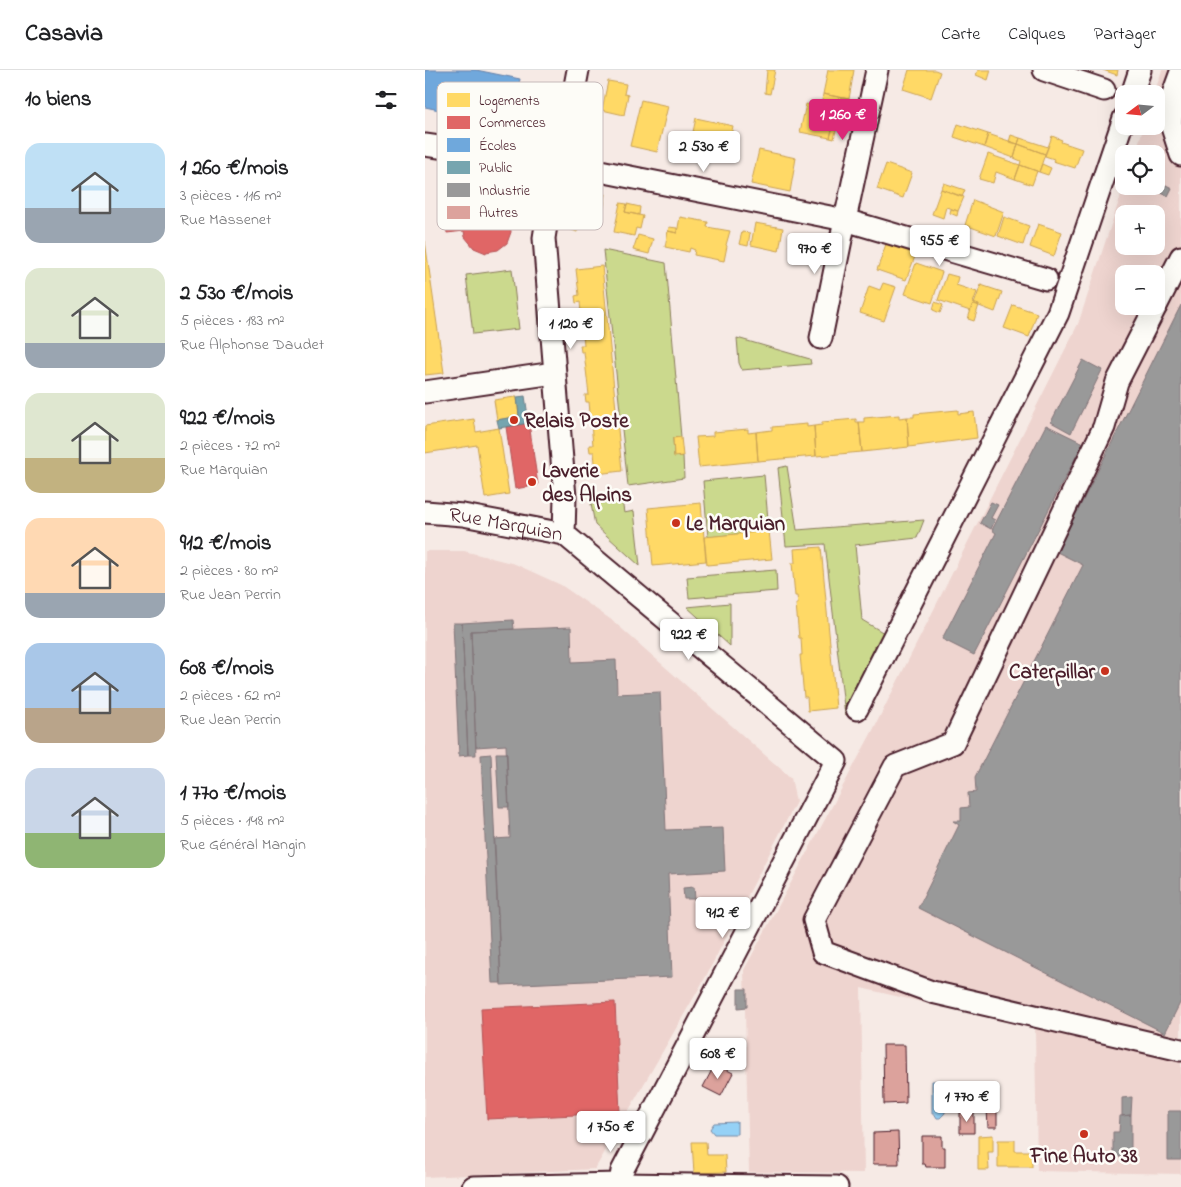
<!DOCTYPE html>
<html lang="fr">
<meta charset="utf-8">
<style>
:root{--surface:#fff;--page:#f2f2f2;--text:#202124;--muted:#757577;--line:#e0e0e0;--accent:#db2777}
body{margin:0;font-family:"Indie Flower",sans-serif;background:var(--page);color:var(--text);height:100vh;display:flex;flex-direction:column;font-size:19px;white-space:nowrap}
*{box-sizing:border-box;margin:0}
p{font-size:16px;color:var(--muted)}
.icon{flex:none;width:28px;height:28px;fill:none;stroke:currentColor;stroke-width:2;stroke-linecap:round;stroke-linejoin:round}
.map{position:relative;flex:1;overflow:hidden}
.details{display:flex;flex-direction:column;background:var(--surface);width:425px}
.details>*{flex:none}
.needle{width:32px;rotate:254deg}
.controls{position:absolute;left:690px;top:15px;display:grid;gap:10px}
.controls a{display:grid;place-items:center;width:50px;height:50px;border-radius:10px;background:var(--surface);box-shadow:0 5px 20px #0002;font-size:25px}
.price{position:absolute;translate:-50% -42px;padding:0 11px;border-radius:5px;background:#fff;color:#222;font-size:16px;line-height:32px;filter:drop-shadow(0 1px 2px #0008)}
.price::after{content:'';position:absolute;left:50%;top:30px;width:15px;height:11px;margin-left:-8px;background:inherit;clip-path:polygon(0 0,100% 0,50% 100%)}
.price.active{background:var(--accent);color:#fff}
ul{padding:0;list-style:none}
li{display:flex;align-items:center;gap:15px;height:125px;padding:0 25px}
li span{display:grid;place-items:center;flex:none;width:140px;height:100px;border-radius:15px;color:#555}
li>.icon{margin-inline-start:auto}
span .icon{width:60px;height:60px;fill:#fffc;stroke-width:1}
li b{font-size:21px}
h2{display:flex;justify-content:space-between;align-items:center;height:60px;padding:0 25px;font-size:21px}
header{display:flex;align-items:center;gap:30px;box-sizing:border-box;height:70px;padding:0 25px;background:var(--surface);border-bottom:1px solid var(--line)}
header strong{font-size:24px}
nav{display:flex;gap:28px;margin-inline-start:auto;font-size:18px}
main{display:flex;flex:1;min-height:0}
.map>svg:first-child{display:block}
.built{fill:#eed4cf;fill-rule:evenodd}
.green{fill:#cbd98d;stroke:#8a7c5c}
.water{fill:#95d1f6;stroke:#778aa5}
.homes{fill:#ffd966;stroke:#c9a154}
.shops{fill:#e06666;stroke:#b35154}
.schools{fill:#6fa8dc;stroke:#647fa7}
.public{fill:#76a5af;stroke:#697d87}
.industry{fill:#999;stroke:#817478}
.building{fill:#dca29c;stroke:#4a1f2b}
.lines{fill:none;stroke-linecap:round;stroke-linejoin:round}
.minor-casing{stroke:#4a1f2b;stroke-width:25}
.minor{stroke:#fdfcf7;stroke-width:21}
.poi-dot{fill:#c8321e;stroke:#fdfcf7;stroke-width:2}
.labels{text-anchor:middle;stroke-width:5;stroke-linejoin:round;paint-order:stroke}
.poi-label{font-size:21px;font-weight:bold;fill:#4a1f2b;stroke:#fdfcf7;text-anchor:start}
.street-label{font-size:21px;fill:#4a1f2b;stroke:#fdfcf7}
.key{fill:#fdfcf7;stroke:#c7baba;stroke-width:1}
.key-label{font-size:14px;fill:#4a1f2b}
</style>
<header>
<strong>Casavia</strong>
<nav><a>Carte</a><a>Calques</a><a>Partager</a></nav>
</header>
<main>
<section class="details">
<h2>10 biens<svg class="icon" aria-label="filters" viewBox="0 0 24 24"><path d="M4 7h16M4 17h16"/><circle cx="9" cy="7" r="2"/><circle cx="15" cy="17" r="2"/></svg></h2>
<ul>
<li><span style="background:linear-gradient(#bfe0f5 65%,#9aa5b1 0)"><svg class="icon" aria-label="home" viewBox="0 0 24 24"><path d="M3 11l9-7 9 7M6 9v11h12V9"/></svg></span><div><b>1 260 €/mois</b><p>3 pièces · 116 m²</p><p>Rue Massenet</p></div></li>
<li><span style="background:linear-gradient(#dfe7d0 75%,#9aa5b1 0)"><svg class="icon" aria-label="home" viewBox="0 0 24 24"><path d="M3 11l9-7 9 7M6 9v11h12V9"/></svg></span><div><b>2 530 €/mois</b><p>5 pièces · 183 m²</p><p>Rue Alphonse Daudet</p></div></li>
<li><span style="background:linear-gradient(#dfe7d0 65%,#c2b280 0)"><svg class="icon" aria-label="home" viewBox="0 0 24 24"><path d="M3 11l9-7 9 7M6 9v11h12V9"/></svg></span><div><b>922 €/mois</b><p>2 pièces · 72 m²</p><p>Rue Marquian</p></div></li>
<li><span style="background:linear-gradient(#ffd9b3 75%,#9aa5b1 0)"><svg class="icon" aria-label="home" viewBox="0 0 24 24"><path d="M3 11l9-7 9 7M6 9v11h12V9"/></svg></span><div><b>912 €/mois</b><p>2 pièces · 80 m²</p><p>Rue Jean Perrin</p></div></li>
<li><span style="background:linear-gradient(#a9c7e8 65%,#b9a48a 0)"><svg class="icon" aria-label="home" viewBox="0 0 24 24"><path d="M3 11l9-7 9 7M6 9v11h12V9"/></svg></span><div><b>608 €/mois</b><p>2 pièces · 62 m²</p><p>Rue Jean Perrin</p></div></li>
<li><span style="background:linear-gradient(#c9d6e8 65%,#8fb573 0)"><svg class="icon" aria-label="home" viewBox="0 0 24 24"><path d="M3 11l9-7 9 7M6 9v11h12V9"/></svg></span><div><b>1 770 €/mois</b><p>5 pièces · 148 m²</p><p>Rue Général Mangin</p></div></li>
</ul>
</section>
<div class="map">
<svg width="756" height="1117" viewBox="0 0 756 1117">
<rect width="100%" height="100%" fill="#f6eae5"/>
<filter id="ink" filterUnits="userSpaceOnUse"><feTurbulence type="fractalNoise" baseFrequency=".02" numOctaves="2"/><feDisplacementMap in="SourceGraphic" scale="10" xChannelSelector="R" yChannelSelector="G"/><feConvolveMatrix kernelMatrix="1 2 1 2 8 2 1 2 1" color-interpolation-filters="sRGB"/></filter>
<g filter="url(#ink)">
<path class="built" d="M737 0H756V1104L612 1101 610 958 436 918 439 1103 324 1102 319 900 447 662 653 254 699 116H731V84H710L719 56H731V24H729ZM699 144H731V176H699ZM699 204H731V236H699Z
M0 481H39L90 494 136 515 188 551 366 708 371 732 280 908 170 1099 0 1107Z"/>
<path class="green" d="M178 180 241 193 256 367 248 368 249 386H258L259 408 203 416Z
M87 199 94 259 48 264 41 205Z
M312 268 385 289 386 294 317 300 314 293Z
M362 396 372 460 499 450 492 468 430 475 437 550 459 563 420 645 400 474 361 476 353 398Z
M339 405 344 461 283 467 278 411Z
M197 430 199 443 209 441 215 496 170 455 166 434Z
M351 500 352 521 264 528 262 507Z
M305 533V576L262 537Z"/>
<path class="water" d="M507 1011H519L520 1043 515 1048H512L509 1043H507Z
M312 1052V1064H289L285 1059 289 1053Z"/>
<path class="homes" d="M342 0H350L345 24 340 23Z
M403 0H429L424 29 398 24Z
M484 0H510L515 2 506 28 478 19Z
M553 0H566L563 10 551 5Z
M678 0H693L692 5Z
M183 11 201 14 199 24 203 25 199 45 177 40Z
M398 24 424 29 419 53 409 51 405 68 375 62 381 34 396 37Z
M216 30 243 36 232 82 205 76Z
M271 48 308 56 302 84 265 76Z
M409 51 413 52 409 69 405 68Z
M413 52 419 53 417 59 411 58Z
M533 54 563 64 559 77 529 67Z
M563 64 593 74 589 88 559 77Z
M586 65 595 68 593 74 584 72Z
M627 66 637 70 636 72 657 79 650 98 628 91 629 89 620 86Z
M595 68 623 77 620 84 593 74Z
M593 74 620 84 614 102 595 95 596 91 589 88Z
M334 80 371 88 365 122 326 114Z
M563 84 595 95 590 109 571 102 568 113 554 109Z
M461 94 487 103 478 128 452 119Z
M617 94 626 98 623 105 614 102Z
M595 95 612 101 607 115 590 109Z
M150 113 179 120 178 124H181L177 147 167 146 166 150 158 148 159 144 145 141Z
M519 113 540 120 537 127 516 119Z
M516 119 539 127 533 141 521 137 518 148 507 144Z
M548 130 579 142 571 166 540 155Z
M195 133 202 134 200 142 218 146 215 159 211 158 209 166 189 162Z
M202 134 215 137 214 145 200 142Z
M526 139 533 141 532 146 525 143Z
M144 143 150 145 148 154 154 155 152 162 142 158Z
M255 147 283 152 282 157 305 161 301 175 302 176 299 191 269 185 270 180 265 178 264 182 240 177 243 161 252 163Z
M579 147 604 156 598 175 573 166Z
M330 153 358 158 354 181 326 175Z
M613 154 637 162 629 186 605 177Z
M244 157 252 158V163L243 161Z
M317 162 325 163 323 176 314 174Z
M213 165 228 169 224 184 208 180Z
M0 171 19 303 0 305Z
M461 174 491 184 481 210 452 200Z
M491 193 517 202 507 233 480 224Z
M177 196 197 401 171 404 169 382H165L164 375H168L164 332H161L160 325H164L159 282H156L155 275H159L155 232 151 233 150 226 154 225 151 199Z
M522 204 533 207 531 215 552 222 545 241 513 230Z
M458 213 471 217 459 251 435 243 444 216 455 220Z
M556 215 577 222 570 242 549 234Z
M510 232 518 235 515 243 508 240Z
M548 233 554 235 549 251 543 249Z
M588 235 612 243 604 267 579 258Z
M90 327H92L94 346 72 350 69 330Z
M533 340V344L549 342 552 368 484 377 482 347H489V344Z
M474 345V348L482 347 484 377 437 382 434 352H439V348Z
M49 349 51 362 74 358 84 424 60 428 52 375 0 383V356Z
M431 349V352H434L437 382 391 386 389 356 397 355V352Z
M382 354V357L389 356 391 386 333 391 331 362 347 360V357Z
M323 359V363L331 362 333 391 274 397 271 367 288 366V362Z
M256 367 258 386 249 387 248 368Z
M276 433 281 491 228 496 223 438Z
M344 461 347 489 282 495 279 467Z
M396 477 411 638 383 641 382 627H379L375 585H377L376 568H374L371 534H373L372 526H370L367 493H370L369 479Z
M568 1065V1082H563L564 1100H553V1066Z
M573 1070H590V1081H607V1097H573Z
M267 1072H281L282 1085H300L301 1102 269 1103Z"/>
<path class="shops" d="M64 113 66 134 77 140 85 149 86 162 82 173 73 180 61 182V183L49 178 40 167 39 161 22 163 16 120Z
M104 353 113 415 90 419 81 357Z
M190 932 195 1043 62 1049 56 938Z"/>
<path class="schools" d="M0 0H51L95 9 86 55 0 37Z"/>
<path class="public" d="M100 326 104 353 74 358 72 350 94 346 92 327Z"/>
<path class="industry" d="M731 110 747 118 743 126 727 119 729 116H731Z
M756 235V931L740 963 493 838 534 755 528 751H536V738L544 737 543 723 551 722 550 707 658 495 632 482Z
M658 290 677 300 646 363 626 352Z
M621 355 658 373 549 585 517 569 571 463 567 460Z
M566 432 573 435 566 448 570 450 566 459 555 453Z
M88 550 89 559 46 561 51 685H43L37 553Z
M28 553H37L43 685 34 686Z
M146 557 147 592 191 590 192 624 235 622 241 760 298 758 300 801 243 804 247 907 76 915 69 769 85 768 81 675 51 677 46 561Z
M71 683H82L84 737H74Z
M66 684 76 913H67L56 685Z
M269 817 270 829H259L258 818Z
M313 919H322V937L313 938Z
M707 1027 706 1045 697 1046V1028Z
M743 1041H756V1090H743Z
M706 1045V1087H688V1062H694L695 1046Z"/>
<path class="building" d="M458 975H480L481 1033 459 1034Z
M290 994 308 1003 296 1026 278 1017Z
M562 1039H572V1057H563Z
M535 1042 549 1043V1063H535Z
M473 1062 474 1094H448V1063Z
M497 1066H517V1077H520V1097H501L500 1094H497Z"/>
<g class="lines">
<defs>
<g id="minor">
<path d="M619 0 679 20"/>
<path d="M756 2 748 24 746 54 756 85"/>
<path d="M707 24 715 0"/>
<path d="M0 75 155 97 420 150 621 209"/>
<path d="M731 236 692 312 679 357 528 673 470 696 389 850 398 882 507 922 756 980"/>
<path d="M731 236 756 187"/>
<path d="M396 268 420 150 452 0"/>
<path d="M0 322 129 303"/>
<path id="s1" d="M0 442 38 445 139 464 411 691 197 1101 195 1114"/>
<path d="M139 464 140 427 119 168 131 93 141 64 153 0"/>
<path d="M432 639 633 243 699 48"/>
<path d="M48 1117 195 1114 412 1117"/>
</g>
</defs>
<use href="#minor" class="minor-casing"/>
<use href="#minor" class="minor"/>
</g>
</g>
<g class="poi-dot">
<circle cx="89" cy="350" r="5"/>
<circle cx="107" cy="412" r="5"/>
<circle cx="251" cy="453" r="5"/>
<circle cx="680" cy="601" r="5"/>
<circle cx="659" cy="1064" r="5"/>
</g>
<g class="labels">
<g class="poi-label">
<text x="99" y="357">Relais Poste</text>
<text x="117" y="407">Laverie<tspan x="117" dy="24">des Alpins</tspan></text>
<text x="261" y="460">Le Marquian</text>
<text x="670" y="608" text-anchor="end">Caterpillar</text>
<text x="659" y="1092" text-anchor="middle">Fine Auto 38</text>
</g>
<g class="street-label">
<text dy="7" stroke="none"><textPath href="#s1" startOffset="82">Rue Marquian</textPath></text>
</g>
</g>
<rect x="12" y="12" width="166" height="148" rx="8" class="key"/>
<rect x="22" y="23" width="23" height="14" fill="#ffd966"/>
<rect x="22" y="46" width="23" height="13" fill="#e06666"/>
<rect x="22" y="68" width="23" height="14" fill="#6fa8dc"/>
<rect x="22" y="91" width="23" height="13" fill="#76a5af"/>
<rect x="22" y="113" width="23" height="14" fill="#999"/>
<rect x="22" y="136" width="23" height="13" fill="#dca29c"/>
<g class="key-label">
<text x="54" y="35">Logements</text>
<text x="54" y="57">Commerces</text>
<text x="54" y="80">Écoles</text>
<text x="54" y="102">Public</text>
<text x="54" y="125">Industrie</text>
<text x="54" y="147">Autres</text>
</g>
</svg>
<div class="controls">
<a><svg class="needle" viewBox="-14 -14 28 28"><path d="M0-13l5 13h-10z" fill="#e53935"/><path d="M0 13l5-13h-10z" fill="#757577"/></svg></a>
<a><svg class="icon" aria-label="locate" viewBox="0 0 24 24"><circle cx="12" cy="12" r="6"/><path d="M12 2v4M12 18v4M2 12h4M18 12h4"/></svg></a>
<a>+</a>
<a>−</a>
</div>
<b class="price active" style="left:418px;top:71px">1 260 €</b>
<b class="price" style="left:279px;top:103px">2 530 €</b>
<b class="price" style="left:515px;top:197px">955 €</b>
<b class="price" style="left:390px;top:205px">970 €</b>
<b class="price" style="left:146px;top:280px">1 120 €</b>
<b class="price" style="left:264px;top:591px">922 €</b>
<b class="price" style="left:298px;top:869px">912 €</b>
<b class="price" style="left:293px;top:1010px">608 €</b>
<b class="price" style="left:542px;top:1053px">1 770 €</b>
<b class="price" style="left:186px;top:1083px">1 750 €</b>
</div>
</main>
